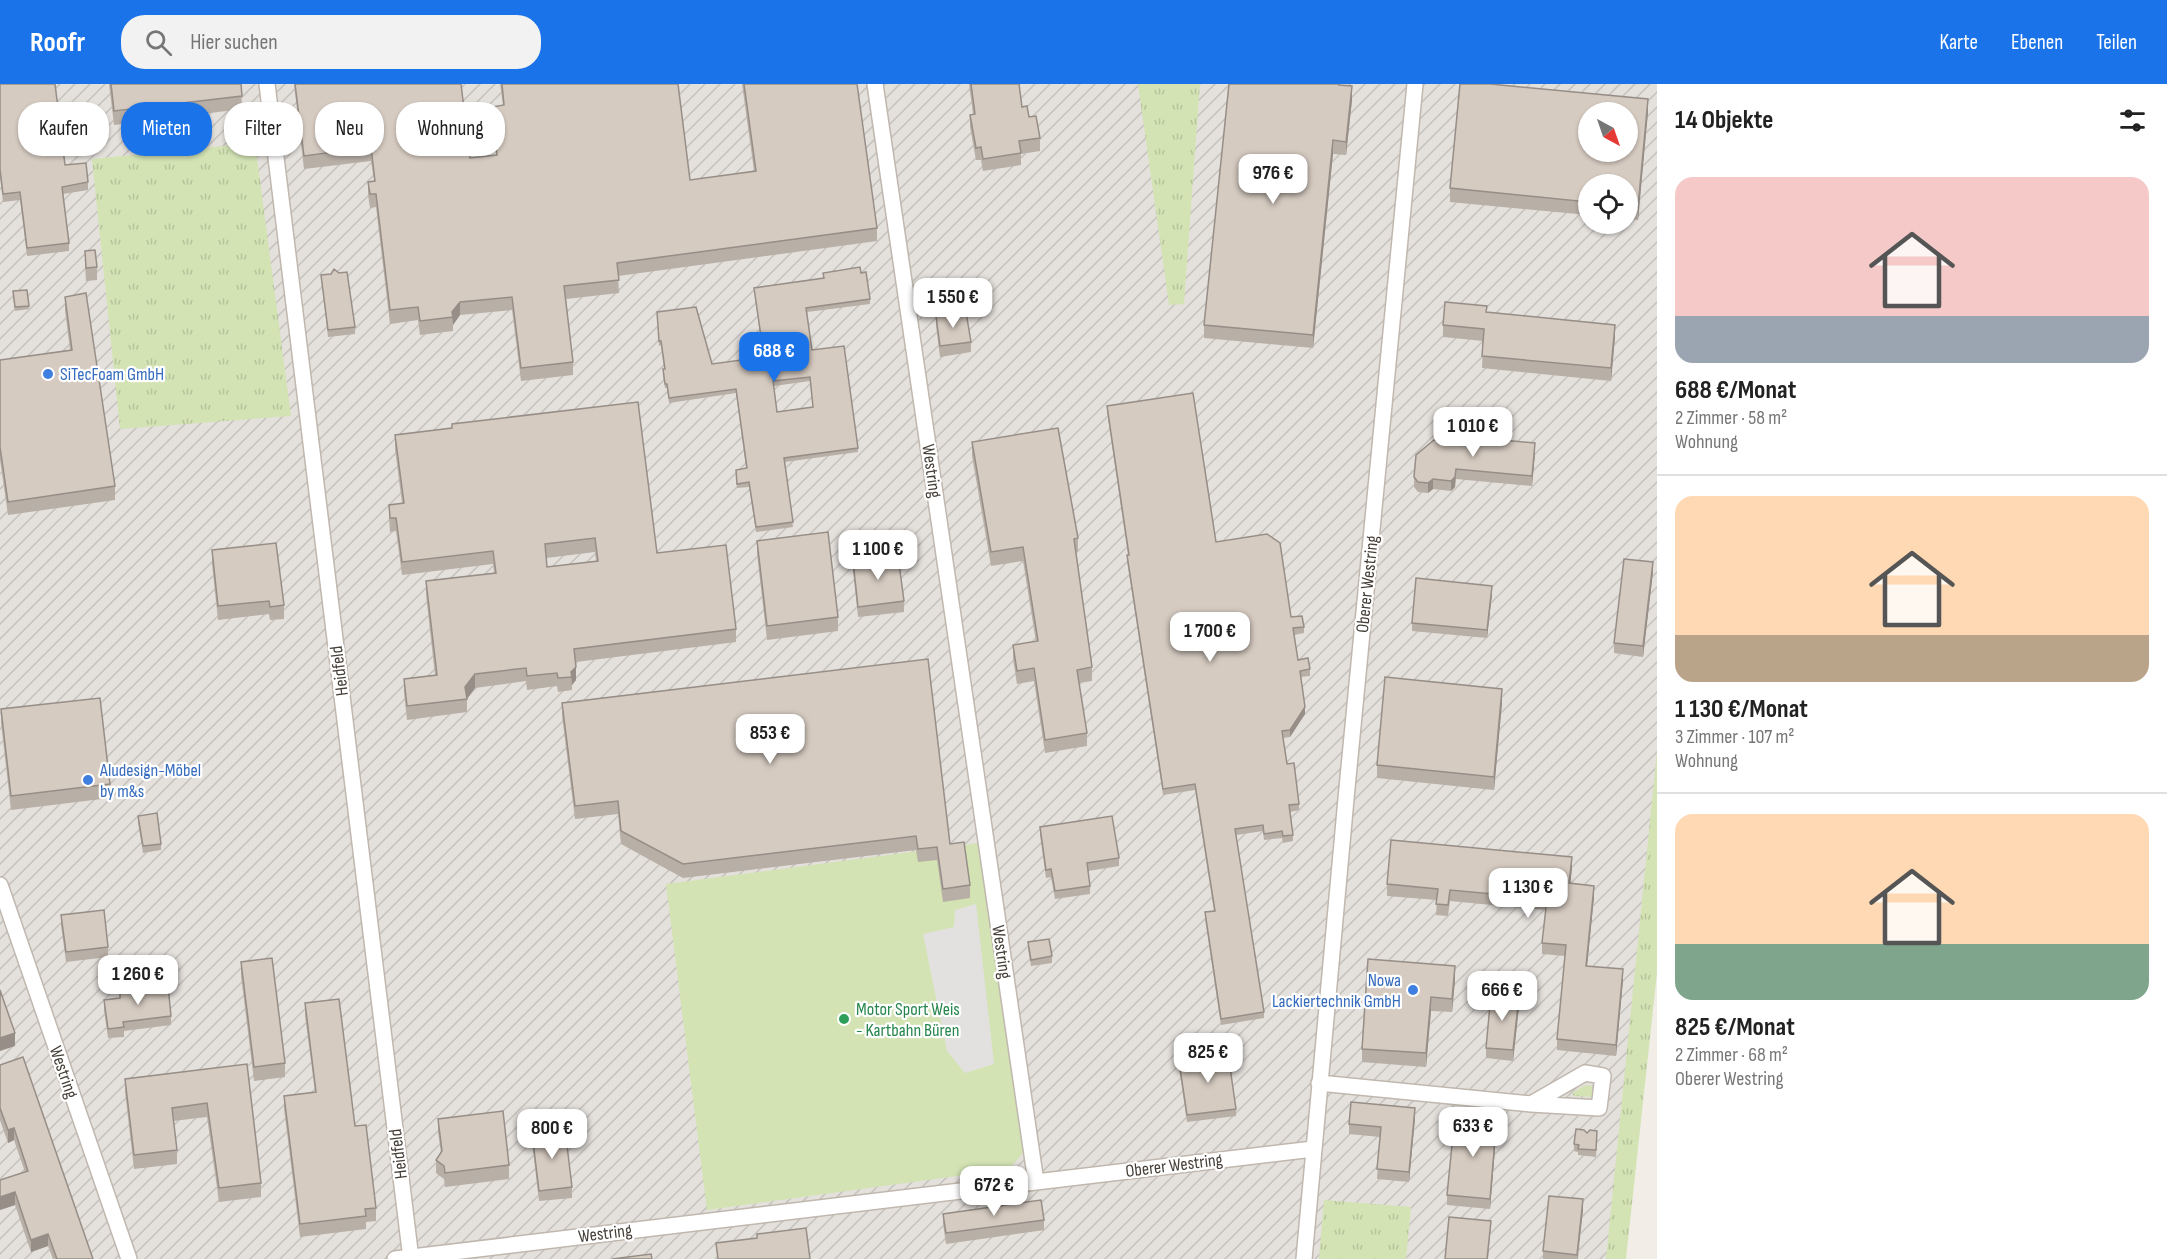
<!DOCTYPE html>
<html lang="de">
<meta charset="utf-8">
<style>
:root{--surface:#fff;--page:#f2f2f2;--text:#222;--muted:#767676;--line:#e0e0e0;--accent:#1a73e8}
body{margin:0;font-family:"Sofia Sans Condensed",sans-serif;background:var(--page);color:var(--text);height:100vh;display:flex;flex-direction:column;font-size:22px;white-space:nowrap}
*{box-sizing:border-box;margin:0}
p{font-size:20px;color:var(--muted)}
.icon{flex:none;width:33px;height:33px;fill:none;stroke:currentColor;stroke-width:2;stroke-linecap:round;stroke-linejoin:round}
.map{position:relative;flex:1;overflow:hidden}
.sheet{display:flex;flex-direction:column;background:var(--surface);width:510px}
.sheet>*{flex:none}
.hud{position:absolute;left:18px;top:18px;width:570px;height:54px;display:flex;gap:12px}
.needle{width:39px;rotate:140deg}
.tools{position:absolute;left:1578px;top:18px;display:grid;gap:12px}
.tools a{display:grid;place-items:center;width:60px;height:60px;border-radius:50%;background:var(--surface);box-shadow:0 2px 4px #0004;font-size:30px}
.price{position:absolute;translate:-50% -51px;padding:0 14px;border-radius:12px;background:#fff;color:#222;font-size:20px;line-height:39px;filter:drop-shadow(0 2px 3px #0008)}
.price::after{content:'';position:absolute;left:50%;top:36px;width:18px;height:14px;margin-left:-9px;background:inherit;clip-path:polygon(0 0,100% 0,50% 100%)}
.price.on{background:var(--accent);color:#fff}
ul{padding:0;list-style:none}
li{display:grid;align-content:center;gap:12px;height:318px;padding:0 18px}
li+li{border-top:2px solid var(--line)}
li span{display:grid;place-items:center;height:186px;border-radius:18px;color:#555}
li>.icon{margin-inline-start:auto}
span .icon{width:108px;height:108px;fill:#fffc;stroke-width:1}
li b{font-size:26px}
h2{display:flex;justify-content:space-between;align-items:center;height:72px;padding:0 18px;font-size:26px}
.chip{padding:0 21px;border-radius:24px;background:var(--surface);box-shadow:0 2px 4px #0004;font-size:21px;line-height:54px}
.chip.on{background:var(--accent);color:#fff}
header{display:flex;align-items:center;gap:36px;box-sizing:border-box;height:84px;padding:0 30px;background:var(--accent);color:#fff}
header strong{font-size:28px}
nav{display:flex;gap:33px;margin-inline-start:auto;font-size:21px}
.search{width:420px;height:54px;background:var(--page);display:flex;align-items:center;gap:15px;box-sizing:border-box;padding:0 21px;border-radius:24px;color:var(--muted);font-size:22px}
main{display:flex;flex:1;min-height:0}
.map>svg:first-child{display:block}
.industrial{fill:url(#industrial-furrows);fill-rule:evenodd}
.grass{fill:url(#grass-tufts)}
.pitch{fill:#d3e3b4}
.parking{fill:#e3e1df}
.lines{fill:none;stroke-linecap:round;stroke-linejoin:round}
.minor-casing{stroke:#c0b7ae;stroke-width:18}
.minor{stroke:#fff;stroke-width:15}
.wall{fill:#b8afa6;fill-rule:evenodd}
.shaded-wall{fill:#968e87}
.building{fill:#d6cbc1;stroke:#968e87;stroke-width:1.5;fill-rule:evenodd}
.shop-dot{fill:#3f7fe0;stroke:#fff;stroke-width:2}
.leisure-dot{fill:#2e9e5b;stroke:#fff;stroke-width:2}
.labels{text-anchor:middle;stroke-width:4.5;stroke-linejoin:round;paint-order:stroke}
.shop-label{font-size:18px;fill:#366cbe;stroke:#fff;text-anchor:start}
.street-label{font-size:18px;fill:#443e37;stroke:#fff}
.leisure-label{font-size:18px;fill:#27864d;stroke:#fff;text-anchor:start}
</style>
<header>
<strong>Roofr</strong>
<div class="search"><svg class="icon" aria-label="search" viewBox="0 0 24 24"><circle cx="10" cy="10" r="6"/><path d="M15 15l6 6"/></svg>Hier suchen</div>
<nav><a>Karte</a><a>Ebenen</a><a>Teilen</a></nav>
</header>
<main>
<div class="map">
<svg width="1657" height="1175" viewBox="0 0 1657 1175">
<defs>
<pattern id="industrial-furrows" width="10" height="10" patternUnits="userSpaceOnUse" patternTransform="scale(1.5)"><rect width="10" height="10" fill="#e4e0dc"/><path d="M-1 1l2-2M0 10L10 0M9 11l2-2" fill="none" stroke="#c5c1bd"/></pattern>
<pattern id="grass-tufts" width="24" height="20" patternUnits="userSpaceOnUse" patternTransform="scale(1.5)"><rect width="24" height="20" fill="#d3e3b4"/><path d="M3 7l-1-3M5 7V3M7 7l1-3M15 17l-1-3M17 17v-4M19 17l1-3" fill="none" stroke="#b6c49b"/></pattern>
</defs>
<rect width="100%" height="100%" fill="#f2eee7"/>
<path class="industrial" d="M0 0H1657V681L1609 1175H0ZM1588 28H1628V68H1588ZM1588 100H1628V140H1588Z"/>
<path class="grass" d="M1138 0H1200L1184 220 1169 221Z
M255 59 291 332 120 345 92 75Z
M1657 667V889L1626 1175H1606Z
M1586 1001 1592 1002 1594 1009 1591 1013 1574 1012 1572 1009Z
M1324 1116 1411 1123 1406 1175H1319Z"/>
<path class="pitch" d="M980 759 1023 1069 1009 1085 707 1126 666 800Z"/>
<path class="parking" d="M976 820 994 980 965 989 947 967 923 850 954 843 955 826Z"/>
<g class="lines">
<defs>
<path id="minor" d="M267 0 411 1175
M0 801 129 1175
M1319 999 1531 1020 1599 1024 1603 992 1585 989 1531 1020
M1036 1098 1313 1065
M395 1175 1036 1098 875 0
M1304 1175 1347 704 1415 0"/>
</defs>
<use href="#minor" class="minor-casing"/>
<use href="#minor" class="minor"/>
</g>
<path class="wall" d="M0 0 65 81 88 98V106L63 110 69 159V167L27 172 20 116 3 118 0 93Z
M109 0H241L242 25 114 41Z
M294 0H461L470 74 496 71 492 36V23L503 21 500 0H678L690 96 754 87 742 0H857L877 144V157L618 192 619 209 566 215 573 278V291L521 297 512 226 460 231 453 241V247L420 251 418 236 390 240 376 123 370 124 368 111V98L374 97 371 77 304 85Z
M969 0H1019L1022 23 1029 33 1040 54V67L1021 70V81L983 87 981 76H976L970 43V31L973 30Z
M1229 0H1340L1352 16 1346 71 1333 70 1313 264 1204 254V241Z
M1648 28 1638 136 1628 135V100H1588V131L1450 118V104Z
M85 167 97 183V196L86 197 85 181Z
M823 189H861L870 215V220L807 228 812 266 858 364V368L785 378 793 443 756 448 749 403 737 404 736 386 746 384 736 309 669 319 667 304H665L663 290V285H664L661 261 659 262 657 228 712 280 763 273 754 204 823 194ZM810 297 813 323 777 328 774 302Z
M321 191 355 243V250L328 253Z
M27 206 29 225 15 227 13 211Z
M65 213 115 402V416L8 431 0 376V276L70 266 65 226Z
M1487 228 1615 253 1611 297 1482 284 1483 257 1443 253V241Z
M936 232 971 258V268L940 273 936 242Z
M1107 322 1216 458 1291 533 1304 543V549L1294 551 1298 576 1310 585V592L1301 593 1305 630 1290 653 1283 654 1287 680 1299 720V726L1290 728 1293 751V757L1283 759 1282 754 1264 756 1263 747 1236 751 1264 928V934L1221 941 1205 835V828L1214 827 1195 706 1163 711 1127 477V471H1128L1107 328Z
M395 351 657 469 736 545V558L576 578V596L572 601V606L558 608 557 602 527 606 526 597 475 604 467 615V628L407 636 404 609V595L435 591 426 511V497L494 489 493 480 402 491 396 447 390 448 389 434V421L402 419 395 365ZM595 468 596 477 547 483 546 474Z
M972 358 1078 454V468H1076L1092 583V597L1079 599 1087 649V662L1045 669 1034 597 1017 600 1013 575V561L1036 558 1023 477 991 482 972 372Z
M1535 369 1532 402 1456 395 1455 403 1451 407 1433 405 1428 409 1418 408 1414 403V393Z
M757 457 838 533V547L767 556 757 470Z
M212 466 284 521V535L270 536 269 530 218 536 212 480Z
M853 477 904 517V528L858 533 853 487Z
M1653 488 1643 573 1614 569V559Z
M1492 510 1487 554 1412 547V539Z
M562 619 950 760 970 801V814L943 818 937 776 918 778 916 766 683 794 621 760 618 730 575 735 562 632Z
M1502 619 1494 706 1377 694V681Z
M1 625 110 700V714L11 726 1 639Z
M138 732 161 760V766L143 769 138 739Z
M1040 743 1119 774V782L1088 787 1090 802V810L1055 815 1051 793 1046 794 1040 751Z
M1572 784 1570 800 1594 813 1587 882 1623 896 1616 972 1557 966V955L1565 872 1542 870V859L1546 826 1450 817 1448 832 1436 831 1437 816 1387 812V800Z
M61 831 108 863V873L66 878 61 841Z
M1028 858 1052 872V879L1031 882 1028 865Z
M241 878 285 979V993L254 997 241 892Z
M1455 896 1452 928 1431 927 1426 983 1362 978V965Z
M120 908 171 932V941L124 947V953L108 954 104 926V916L120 914Z
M305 919 355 1042 376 1124V1137L366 1138V1145L300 1153 284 1025V1012L315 1008 305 932Z
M1519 923 1513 977 1486 974V964Z
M1179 977 1236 1025V1032L1187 1038 1179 984Z
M247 980 261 1099V1113L219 1118 207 1033 173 1037 177 1066V1080L134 1085 125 1008V995Z
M0 981 93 1175H53L48 1162 31 1168 15 1121 0 1126 25 1088 14 1056 8 1059 0 1036Z
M1415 1034 1409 1098 1377 1095 1380 1053 1349 1050V1040Z
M438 1035 509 1081V1095L445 1103 444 1095 436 1089V1076L441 1069 438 1048Z
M1495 1041 1494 1055 1495 1065 1490 1125 1447 1121V1111L1461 1052Z
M532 1049 572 1103V1114L539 1117 532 1059Z
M1587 1049 1597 1054 1596 1073 1578 1071V1068L1574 1067V1060Z
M1583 1126 1578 1175H1543V1167Z
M943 1130 1044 1136V1146L946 1160 943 1140Z"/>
<path class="shaded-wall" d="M1352 2V16L1346 71V58Z
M1648 15V28L1638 136V123Z
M1333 56V70L1313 264V251Z
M460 218V231L453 241 452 228Z
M1615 241V253L1611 297V284Z
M1535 359V369L1532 402V392Z
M1456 385 1455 403 1451 407V397Z
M1433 395V405L1428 409V399Z
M1653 478V488L1643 573V562Z
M1492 502V510L1487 554V546Z
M576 583V596L572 601 571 588Z
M475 590V604L467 615 465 603Z
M1502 605V619L1494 706V693Z
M1305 623V630L1290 653V646Z
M1572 773V784L1569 811V799Z
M1594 802V813L1586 893V882Z
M1455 882V896L1452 928V915Z
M1623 885V896L1616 972V961Z
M1519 912V923L1513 977V966Z
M1431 913V927L1426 983V969Z
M15 949V962L0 967V954Z
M1415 1024V1034L1409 1098V1088Z
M14 1044V1056L8 1059V1046Z
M1495 1055V1065L1490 1125V1115Z
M15 1108V1121L0 1126V1113Z
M1583 1115V1126L1577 1175V1171Z
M1491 1137 1488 1175H1487Z
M48 1150V1162L31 1168V1156Z"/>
<path class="building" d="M0 0H55L65 81 86 79 88 98 62 103 69 159 27 164 20 108 3 110 0 85Z
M111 0H241L242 12 114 27Z
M295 0H461L470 74 497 71 492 23 504 21 502 0H678L690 96 756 87 744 0H857L877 144 617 179 619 196 564 202 573 278 521 284 512 213 460 218 452 228 453 233 420 237 418 223 390 226 376 110H370L368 98 375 97 371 63 304 72Z
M971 0H1019L1022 23 1027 22 1029 33 1036 32 1040 54 1019 57 1021 69 983 75 981 63 976 64 970 31 975 30Z
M1229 0H1339V1L1352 2 1346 58 1333 56 1313 251 1204 241Z
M1460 0H1490L1648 15 1638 123 1628 122V100H1588V118L1450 104ZM1588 28H1628V68H1588Z
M95 166 97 183 86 184 85 167Z
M860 183 861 189 866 188 870 215 806 224 812 266 844 262 858 364 784 374 793 438 756 443 749 398 737 400 736 386 747 384 736 305 669 314 667 300H665L663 285H665L661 257H659L657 228 696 223 712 280 764 273 754 204 824 194 823 189ZM810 293 813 323 777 328 773 297Z
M334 185 339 189 347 188 355 243 328 246 321 191 331 190Z
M27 206 29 222 15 223 13 207Z
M86 209 115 402 8 418 0 363V276L72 266 65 213Z
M1445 218 1487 222 1486 228 1615 241 1611 284 1482 272 1484 245 1443 241Z
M966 228 971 258 940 262 936 232Z
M1193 309 1216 458 1267 450 1280 459 1291 533 1302 532 1304 543 1293 544 1298 576 1308 574 1310 585 1300 587 1305 623 1290 646 1282 647 1287 680 1294 679 1299 720 1289 721 1293 751 1283 752 1282 747 1264 750 1263 741 1235 745 1264 928 1221 935 1205 828 1215 827 1195 700 1163 705 1127 471H1129L1107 322Z
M638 318 657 469 726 461 736 545 574 565 576 583 571 588 572 593 558 594 557 589 527 592 526 584 475 590 465 603 467 615 407 622 404 595 437 591 426 497 496 489 493 467 402 478 396 434H390L389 421 404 419 395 351 452 344V340ZM595 454 598 477 547 483 545 460Z
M1058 344 1078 454 1074 455 1092 583 1077 586 1087 649 1045 656 1034 584 1017 587 1013 561 1038 557 1023 463 991 468 972 358Z
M1459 352 1535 359 1532 392 1456 385 1455 393 1451 397 1433 395 1428 399 1418 398 1414 393 1416 371 1434 356 1458 358Z
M828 448 838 533 767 542 757 457Z
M276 459 284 521 270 523 269 517 218 522 212 466Z
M898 472 904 517 858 523 853 477Z
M1624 475 1653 478 1643 562 1614 559Z
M1416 494 1492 502 1487 546 1412 539Z
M928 575 950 760 964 758 970 801 943 805 937 763 918 765 916 752 683 780 621 747 618 717 575 722 562 619Z
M1385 593 1502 605 1494 693 1377 681Z
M100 614 110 700 11 712 1 625Z
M157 729 161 760 143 762 138 732Z
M1112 732 1119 774 1087 779 1090 802 1055 807 1051 785 1046 786 1040 743Z
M1391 756 1572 773 1569 799 1594 802 1586 882 1623 885 1616 961 1557 955 1566 861 1542 859 1547 815 1450 806 1448 821 1436 820 1438 805 1387 800Z
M104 826 108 863 66 868 61 831Z
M1049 855 1052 872 1031 876 1028 858Z
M272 874 285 979 254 983 241 878Z
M1368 875 1455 882 1452 915 1431 913 1426 969 1362 965Z
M168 902 171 932 123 938 124 943 108 945 104 916 120 914V908Z
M0 906 15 949 0 954Z
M1491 910 1519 912 1513 966 1486 964Z
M339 915 355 1042 366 1041 376 1124 365 1125 366 1132 300 1140 284 1012 316 1008 305 919Z
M1228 969 1236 1025 1187 1031 1179 977Z
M23 973 93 1175H57L48 1150 31 1156 15 1108 0 1113V1096L28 1087 14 1044 8 1046 0 1024V981Z
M247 980 261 1099 219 1104 207 1019 172 1024 177 1066 134 1071 125 995Z
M1351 1018 1415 1024 1409 1088 1377 1085 1381 1043 1349 1040Z
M503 1027 509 1081 445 1089 444 1082 436 1076 442 1067 438 1035Z
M1463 1028 1495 1031 1493 1055H1495L1490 1115 1447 1111 1453 1051 1461 1052Z
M565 1045 572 1103 539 1107 532 1049Z
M1576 1045 1584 1046 1587 1049 1590 1046 1597 1047 1596 1066 1578 1065 1579 1061 1574 1060Z
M1549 1112 1583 1115 1577 1171 1543 1167Z
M1041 1116 1044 1136 946 1149 943 1130Z
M1449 1133 1491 1137 1487 1175H1445Z
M806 1144 810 1175H718L716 1159 757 1154V1150Z
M651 1170 652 1175H612Z"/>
<g class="shop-dot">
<circle cx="48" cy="290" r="6"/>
<circle cx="88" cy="696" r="6"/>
<circle cx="1413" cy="906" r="6"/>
</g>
<circle class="leisure-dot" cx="844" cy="935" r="6"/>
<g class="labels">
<g class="shop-label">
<text x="60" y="296">SiTecFoam GmbH</text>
<text x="100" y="692">Aludesign-Möbel<tspan x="100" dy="21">by m&amp;s</tspan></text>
<text x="1401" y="902" text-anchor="end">Nowa<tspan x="1401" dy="21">Lackiertechnik GmbH</tspan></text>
</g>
<g class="street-label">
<text transform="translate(932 387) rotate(82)" y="6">Westring</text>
<text transform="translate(1367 500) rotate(-84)" y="6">Oberer Westring</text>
<text transform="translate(339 587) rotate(-97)" y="6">Heidfeld</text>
<text transform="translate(1002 868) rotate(82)" y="6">Westring</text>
<text transform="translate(64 988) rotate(71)" y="6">Westring</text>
<text transform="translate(398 1070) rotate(-97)" y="6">Heidfeld</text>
<text transform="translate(1174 1081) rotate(-7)" y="6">Oberer Westring</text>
<text transform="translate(605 1149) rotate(-7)" y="6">Westring</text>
</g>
<g class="leisure-label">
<text x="856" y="931">Motor Sport Weis<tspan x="856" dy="21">- Kartbahn Büren</tspan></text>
</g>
</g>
</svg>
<div class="tools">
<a><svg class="needle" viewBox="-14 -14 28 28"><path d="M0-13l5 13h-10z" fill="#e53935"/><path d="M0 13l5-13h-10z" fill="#767676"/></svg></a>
<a><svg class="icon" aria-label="locate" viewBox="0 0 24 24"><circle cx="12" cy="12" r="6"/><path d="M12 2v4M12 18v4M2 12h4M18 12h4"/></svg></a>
</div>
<b class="price" style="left:1273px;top:121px">976 €</b>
<b class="price" style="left:953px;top:245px">1 550 €</b>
<b class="price on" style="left:774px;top:299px">688 €</b>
<b class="price" style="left:1473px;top:374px">1 010 €</b>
<b class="price" style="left:878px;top:497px">1 100 €</b>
<b class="price" style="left:1210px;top:579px">1 700 €</b>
<b class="price" style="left:770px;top:681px">853 €</b>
<b class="price" style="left:1528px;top:835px">1 130 €</b>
<b class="price" style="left:138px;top:922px">1 260 €</b>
<b class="price" style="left:1502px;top:938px">666 €</b>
<b class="price" style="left:1208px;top:1000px">825 €</b>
<b class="price" style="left:1473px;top:1074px">633 €</b>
<b class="price" style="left:552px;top:1076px">800 €</b>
<b class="price" style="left:994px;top:1133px">672 €</b>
<div class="hud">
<a class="chip">Kaufen</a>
<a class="chip on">Mieten</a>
<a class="chip">Filter</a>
<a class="chip">Neu</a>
<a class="chip">Wohnung</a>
</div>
</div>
<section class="sheet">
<h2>14 Objekte<svg class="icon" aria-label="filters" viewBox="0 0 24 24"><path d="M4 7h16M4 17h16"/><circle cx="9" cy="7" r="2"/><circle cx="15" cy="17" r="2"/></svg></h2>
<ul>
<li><span style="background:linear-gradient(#f6c9c9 75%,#9aa5b1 0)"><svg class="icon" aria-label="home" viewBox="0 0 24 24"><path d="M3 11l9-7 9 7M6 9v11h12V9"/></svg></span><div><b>688 €/Monat</b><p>2 Zimmer · 58 m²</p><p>Wohnung</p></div></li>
<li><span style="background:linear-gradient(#ffd9b3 75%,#b9a48a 0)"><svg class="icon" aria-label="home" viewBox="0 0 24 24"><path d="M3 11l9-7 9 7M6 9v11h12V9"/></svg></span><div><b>1 130 €/Monat</b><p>3 Zimmer · 107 m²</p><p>Wohnung</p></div></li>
<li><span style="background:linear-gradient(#ffd9b3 70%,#7fa58c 0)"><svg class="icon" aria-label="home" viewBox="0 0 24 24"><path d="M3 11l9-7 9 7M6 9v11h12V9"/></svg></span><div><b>825 €/Monat</b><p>2 Zimmer · 68 m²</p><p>Oberer Westring</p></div></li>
</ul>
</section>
</main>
